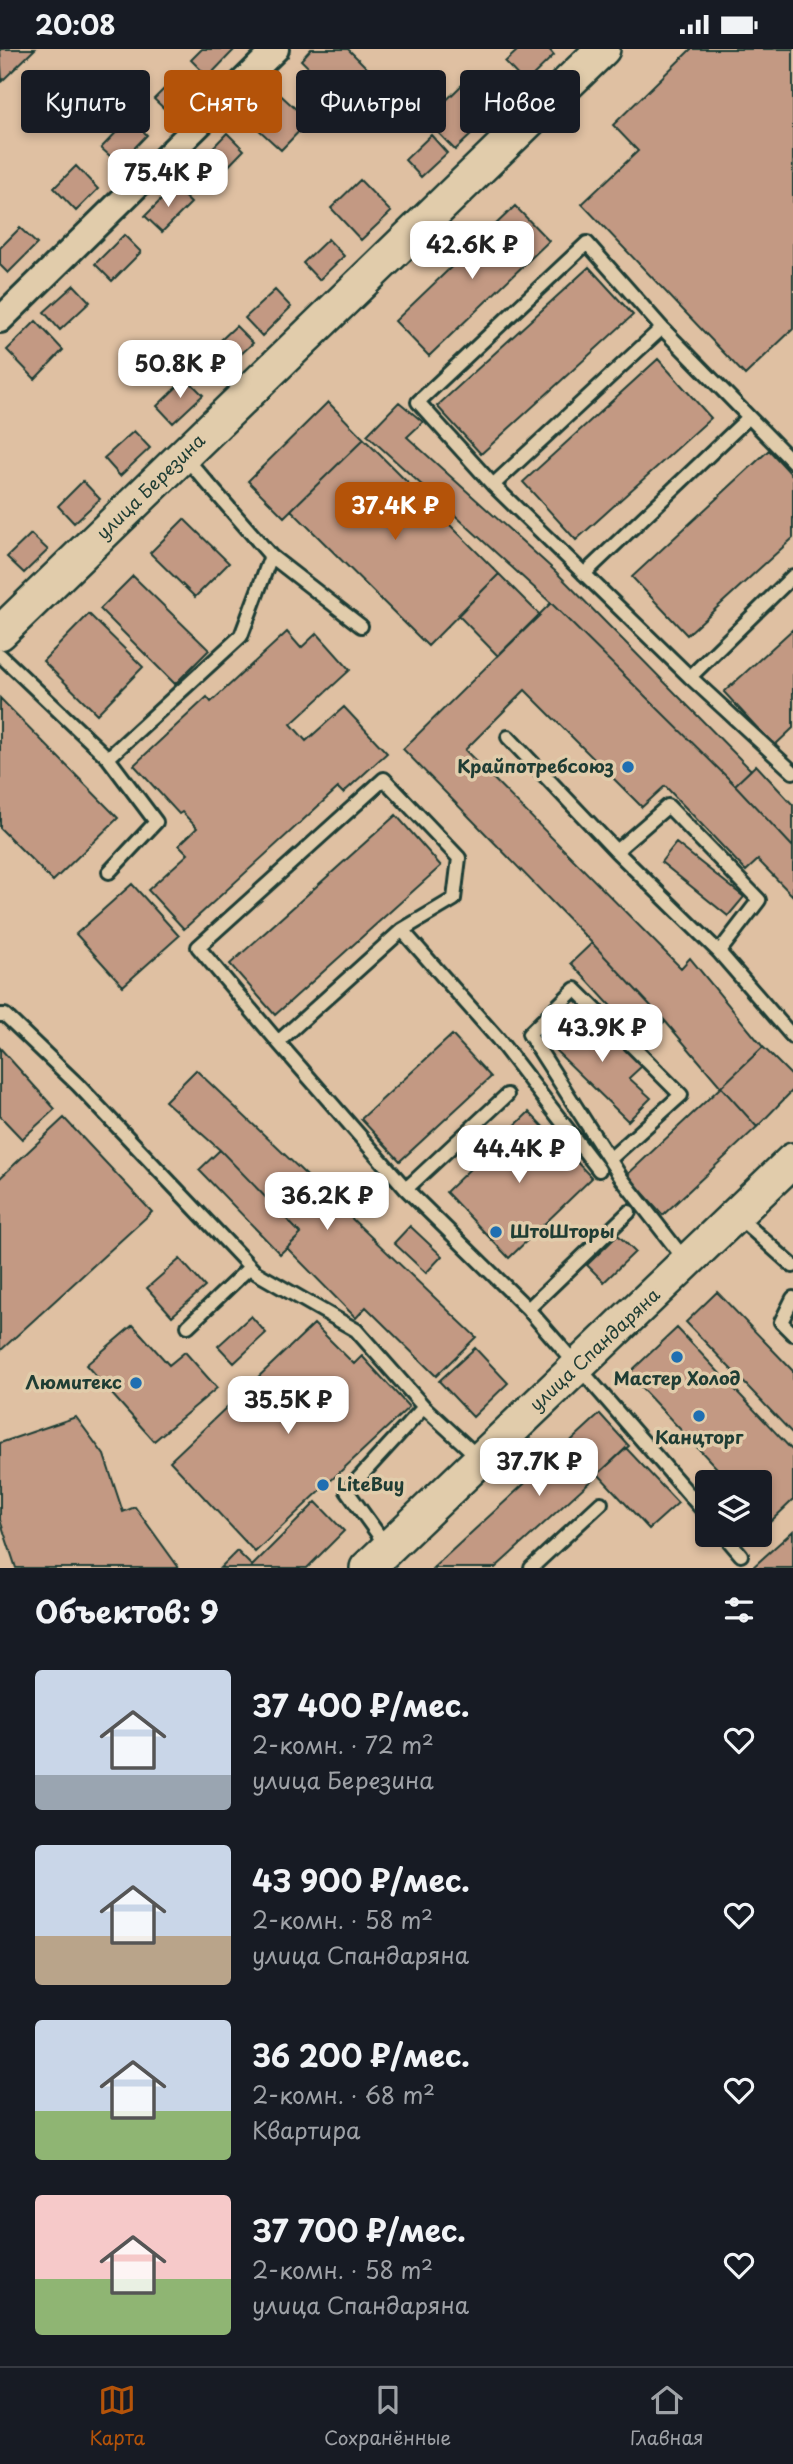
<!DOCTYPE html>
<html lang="ru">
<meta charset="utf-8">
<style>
:root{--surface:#171b24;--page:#242831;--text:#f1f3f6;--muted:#9ea1a6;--line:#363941;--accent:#b45309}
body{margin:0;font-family:"Playpen Sans",sans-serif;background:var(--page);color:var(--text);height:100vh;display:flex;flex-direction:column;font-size:26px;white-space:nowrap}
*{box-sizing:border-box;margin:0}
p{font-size:23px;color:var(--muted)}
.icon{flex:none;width:38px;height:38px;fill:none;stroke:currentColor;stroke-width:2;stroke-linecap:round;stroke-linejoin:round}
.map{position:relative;height:1519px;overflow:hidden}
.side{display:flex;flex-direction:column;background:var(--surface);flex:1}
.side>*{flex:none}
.guide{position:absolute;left:21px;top:21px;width:752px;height:63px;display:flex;gap:14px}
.fabs{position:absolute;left:695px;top:1421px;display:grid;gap:14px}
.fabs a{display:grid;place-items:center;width:77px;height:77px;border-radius:7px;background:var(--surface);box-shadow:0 4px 10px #0003;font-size:35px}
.price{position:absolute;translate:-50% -60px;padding:0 16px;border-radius:14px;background:#fff;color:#222;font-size:23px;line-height:46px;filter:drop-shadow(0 2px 4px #0008)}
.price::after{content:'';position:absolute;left:50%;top:42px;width:21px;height:16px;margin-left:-10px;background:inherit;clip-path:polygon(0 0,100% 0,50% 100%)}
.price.current{background:var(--accent);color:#fff}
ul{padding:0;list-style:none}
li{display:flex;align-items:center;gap:21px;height:175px;padding:0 35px}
li span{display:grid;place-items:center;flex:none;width:196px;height:140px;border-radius:7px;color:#555}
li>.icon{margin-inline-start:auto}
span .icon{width:84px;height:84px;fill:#fffc;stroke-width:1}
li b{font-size:30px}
h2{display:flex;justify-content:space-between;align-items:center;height:84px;padding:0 35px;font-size:30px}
.pill{padding:0 24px;border-radius:7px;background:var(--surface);box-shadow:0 4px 10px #0003;font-size:24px;line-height:63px}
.pill.current{background:var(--accent);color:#fff}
.status{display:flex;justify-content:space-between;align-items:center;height:49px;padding:0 35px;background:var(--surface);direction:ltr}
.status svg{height:19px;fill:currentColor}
.menu{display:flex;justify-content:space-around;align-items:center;height:98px;border-top:2px solid var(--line);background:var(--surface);font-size:19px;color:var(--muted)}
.menu a{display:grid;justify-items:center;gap:4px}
.menu .current{color:var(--accent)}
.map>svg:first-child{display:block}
.building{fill:#c39983;stroke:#1f3d34;stroke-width:2}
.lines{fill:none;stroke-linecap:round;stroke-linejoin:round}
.lane-casing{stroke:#1f3d34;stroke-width:18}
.street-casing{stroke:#1f3d34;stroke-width:30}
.secondary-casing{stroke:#1f3d34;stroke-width:38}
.lane{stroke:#e1ccab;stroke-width:12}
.street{stroke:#e1ccab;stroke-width:24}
.secondary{stroke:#e1ccab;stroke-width:33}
.poi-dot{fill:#1f6fb2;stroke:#e1ccab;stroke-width:2.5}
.labels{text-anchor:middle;stroke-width:7;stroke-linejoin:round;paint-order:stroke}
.street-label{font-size:18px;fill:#1f3d34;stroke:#e1ccab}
.poi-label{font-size:18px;font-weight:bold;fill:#1f3d34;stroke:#e1ccab;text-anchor:end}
</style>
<div class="status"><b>20:08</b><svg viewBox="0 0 49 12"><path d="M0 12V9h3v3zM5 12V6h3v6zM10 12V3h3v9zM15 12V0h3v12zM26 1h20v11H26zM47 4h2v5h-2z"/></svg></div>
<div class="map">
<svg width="793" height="1519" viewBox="0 0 793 1519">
<rect width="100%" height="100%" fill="#dfc0a2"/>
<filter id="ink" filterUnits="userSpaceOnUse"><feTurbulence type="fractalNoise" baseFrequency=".0143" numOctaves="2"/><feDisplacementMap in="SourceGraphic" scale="14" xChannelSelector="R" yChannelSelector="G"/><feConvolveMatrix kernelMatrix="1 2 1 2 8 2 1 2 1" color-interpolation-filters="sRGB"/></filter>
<g filter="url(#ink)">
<path class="building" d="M0 0H35L2 32Z
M202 0H235L208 28 191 11Z
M311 0H348L368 20 339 49 301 11Z
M519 0H549L554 6 525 34 505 13Z
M691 0H793V280L745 326 582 155 638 102 613 76Z
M178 26 195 43 172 67 154 50Z
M466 32 495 63 455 101 426 71Z
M274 40 309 72 281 101 246 69Z
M130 69 147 86 119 115 101 99Z
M227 84 244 101 216 130 199 113Z
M431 86 447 104 421 128 405 111Z
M76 117 98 140 76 162 54 139Z
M360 131 391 163 361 191 331 159Z
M174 138 191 154 162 183 145 167Z
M515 157 549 192 429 307 395 272Z
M20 179 37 195 8 224 0 216V199Z
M124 186 141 203 112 232 95 215Z
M328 190 344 207 319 231 303 214Z
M589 218 633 266 481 405 437 357Z
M74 236 90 253 60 281 44 263Z
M275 241 291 258 262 287 245 269Z
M36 272 63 301 35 330 7 301Z
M236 277 253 294 223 322 206 305Z
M658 310 711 369 576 491 523 433Z
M186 329 203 346 173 374 157 357Z
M328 353 364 390 284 468 248 432Z
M399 353 423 373 407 388 555 522 751 721 735 736 551 554 367 386Z
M134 382 150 399 120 427 104 409Z
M364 390 499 525 428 597 291 461Z
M769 401 793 427V489L687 586 632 528Z
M83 432 100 450 74 474 58 457Z
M184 470 229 514 195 548 150 504Z
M31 485 48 501 24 524 7 508Z
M499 525 540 566 498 607 458 566Z
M133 527 209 601 175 635 100 560Z
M551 554 735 736 793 798V847L758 811 746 822 665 737 642 758 525 641 465 701 681 919 690 909 763 998 721 1038 665 972 592 894 403 700Z
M89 565 143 618 97 665 43 612Z
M793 580V679L774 697 724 643Z
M287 583 301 599 317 584 350 621 291 675 306 692 344 658 387 704 343 744 338 739 184 880 148 841 188 805 179 796 197 779 182 763 179 765 134 716 207 648 211 653Z
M0 649 118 769 53 832 0 779Z
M756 716 793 756V798L735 736Z
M396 766 441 817 275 966 230 915Z
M676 794 744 848 728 867 661 813Z
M132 835 179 887 123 937 76 885Z
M592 894 665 972 644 993 571 914Z
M585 961 642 1017 629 1029 651 1049 628 1072 550 996Z
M452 986 491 1028 400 1112 361 1070Z
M763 998 793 1028V1041L757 1078 721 1038Z
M0 999 55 1060 22 1090 0 1067Z
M196 1021 476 1288 436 1327 366 1258 356 1269 287 1199 301 1185 220 1101 165 1052Z
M721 1038 757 1078 663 1166 627 1126Z
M529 1063 592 1129 509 1209 446 1143Z
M64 1069 152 1163 0 1302V1129Z
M220 1101 301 1185 280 1205 199 1121Z
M410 1177 442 1207 426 1224 394 1194Z
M618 1186 635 1203 604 1233 587 1216Z
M180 1210 205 1238 172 1267 147 1239Z
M717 1243 793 1322V1385L686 1273Z
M251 1267 266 1284 234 1314 218 1297Z
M314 1275 354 1315 362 1307 409 1358 255 1503 170 1412Z
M133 1276 169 1316 185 1303 217 1339 154 1392 86 1316Z
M677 1279 793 1402V1451L769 1474 760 1465V1433H730L628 1325Z
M475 1299 508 1334 473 1368 439 1332Z
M600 1365 629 1397 495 1519H433Z
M76 1368 104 1406 123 1463 135 1458 179 1519H16L0 1471V1394Z
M626 1399 678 1454 649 1480 598 1425Z
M316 1453 344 1482 307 1519H220L237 1502 252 1517Z
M793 1482V1519H752Z"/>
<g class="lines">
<defs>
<path id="lane" d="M184 407 271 507 361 577
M793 413 662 279 587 194 418 353 493 436 690 628 793 527
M493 436 662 279
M584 525 748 369
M0 606 108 709
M690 628 793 723
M508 688 616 802 668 757 759 851 719 903
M616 802 719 903 793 988
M109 823 156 773 108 709 241 587 271 507
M402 881 498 990 599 1121
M0 966H5L78 1036 255 1223 356 1281 424 1358 479 1409
M278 993 198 898 384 730 459 809 454 850 402 881 278 993 406 1140 528 1260 707 1466
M610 1110 681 1046 575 940 529 985 622 1130 685 1211
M406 1140 507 1046
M736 1166 793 1217
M793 1249 781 1273 793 1285
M528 1260 629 1163
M188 1277 250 1218
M724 1486 741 1506
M388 1499 347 1442 424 1358
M531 1519 601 1454"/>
<path id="street" d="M0 271 276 0"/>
<path id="secondary" d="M0 584 603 0
M367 1519 793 1111"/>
</defs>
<use href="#lane" class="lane-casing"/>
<use href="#street" class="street-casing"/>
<use href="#secondary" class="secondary-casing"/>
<use href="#lane" class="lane"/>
<use href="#street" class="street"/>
<use href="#secondary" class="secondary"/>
</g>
</g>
<g class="poi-dot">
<circle cx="628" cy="718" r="7"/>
<circle cx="496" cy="1183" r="7"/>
<circle cx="677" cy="1308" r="7"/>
<circle cx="136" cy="1334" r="7"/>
<circle cx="699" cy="1367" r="7"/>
<circle cx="323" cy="1436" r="7"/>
</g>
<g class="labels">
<g class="street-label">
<text transform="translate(151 438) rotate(-44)" y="6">улица Березина</text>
<text transform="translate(595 1301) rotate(-43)" y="6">улица Спандаряна</text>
</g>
<g class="poi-label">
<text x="614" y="724">Крайпотребсоюз</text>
<text x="510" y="1189" text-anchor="start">ШтоШторы</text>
<text x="677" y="1336" text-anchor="middle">Мастер Холод</text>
<text x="122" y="1340">Люмитекс</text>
<text x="699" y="1395" text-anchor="middle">Канцторг</text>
<text x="337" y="1442" text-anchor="start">LiteBuy</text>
</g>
</g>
</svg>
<div class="fabs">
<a><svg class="icon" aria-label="layers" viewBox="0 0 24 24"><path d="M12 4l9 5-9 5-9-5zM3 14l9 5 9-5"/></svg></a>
</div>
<b class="price" style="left:168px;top:160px">75.4K ₽</b>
<b class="price" style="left:472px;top:232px">42.6K ₽</b>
<b class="price" style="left:180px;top:351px">50.8K ₽</b>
<b class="price current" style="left:395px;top:493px">37.4K ₽</b>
<b class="price" style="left:602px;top:1015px">43.9K ₽</b>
<b class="price" style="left:519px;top:1136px">44.4K ₽</b>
<b class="price" style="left:327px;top:1183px">36.2K ₽</b>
<b class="price" style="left:288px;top:1387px">35.5K ₽</b>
<b class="price" style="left:539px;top:1449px">37.7K ₽</b>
<div class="guide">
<a class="pill">Купить</a>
<a class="pill current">Снять</a>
<a class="pill">Фильтры</a>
<a class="pill">Новое</a>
</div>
</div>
<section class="side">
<h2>Объектов: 9<svg class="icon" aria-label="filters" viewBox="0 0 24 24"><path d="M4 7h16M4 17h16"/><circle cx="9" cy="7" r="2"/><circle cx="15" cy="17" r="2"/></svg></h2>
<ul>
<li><span style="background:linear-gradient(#c9d6e8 75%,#9aa5b1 0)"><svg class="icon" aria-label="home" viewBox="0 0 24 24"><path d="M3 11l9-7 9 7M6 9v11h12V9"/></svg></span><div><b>37 400 ₽/мес.</b><p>2-комн. · 72 m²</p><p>улица Березина</p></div><svg class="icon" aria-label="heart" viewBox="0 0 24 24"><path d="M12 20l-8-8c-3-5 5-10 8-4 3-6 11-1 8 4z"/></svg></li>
<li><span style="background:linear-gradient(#c9d6e8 65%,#b9a48a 0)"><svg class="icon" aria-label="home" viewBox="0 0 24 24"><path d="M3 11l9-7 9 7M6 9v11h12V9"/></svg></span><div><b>43 900 ₽/мес.</b><p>2-комн. · 58 m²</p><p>улица Спандаряна</p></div><svg class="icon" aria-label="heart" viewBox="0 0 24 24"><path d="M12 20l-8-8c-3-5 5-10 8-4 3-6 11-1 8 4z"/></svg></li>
<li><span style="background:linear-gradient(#c9d6e8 65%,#8fb573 0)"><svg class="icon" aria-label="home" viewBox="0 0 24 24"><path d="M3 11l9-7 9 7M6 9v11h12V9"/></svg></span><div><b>36 200 ₽/мес.</b><p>2-комн. · 68 m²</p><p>Квартира</p></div><svg class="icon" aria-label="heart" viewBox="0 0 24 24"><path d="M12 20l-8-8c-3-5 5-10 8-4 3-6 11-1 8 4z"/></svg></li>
<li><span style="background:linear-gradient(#f6c9c9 60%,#8fb573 0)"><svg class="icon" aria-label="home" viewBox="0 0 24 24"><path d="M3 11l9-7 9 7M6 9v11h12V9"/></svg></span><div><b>37 700 ₽/мес.</b><p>2-комн. · 58 m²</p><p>улица Спандаряна</p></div><svg class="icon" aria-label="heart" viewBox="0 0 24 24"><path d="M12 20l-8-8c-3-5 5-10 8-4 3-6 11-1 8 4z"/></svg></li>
</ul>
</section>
<nav class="menu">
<a class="current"><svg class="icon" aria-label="map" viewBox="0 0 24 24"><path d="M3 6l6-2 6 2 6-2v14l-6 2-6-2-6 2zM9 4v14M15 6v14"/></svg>Карта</a>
<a><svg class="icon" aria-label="saved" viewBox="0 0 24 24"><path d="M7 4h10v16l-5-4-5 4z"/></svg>Сохранённые</a>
<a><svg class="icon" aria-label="home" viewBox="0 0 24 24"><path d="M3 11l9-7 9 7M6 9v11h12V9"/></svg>Главная</a>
</nav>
